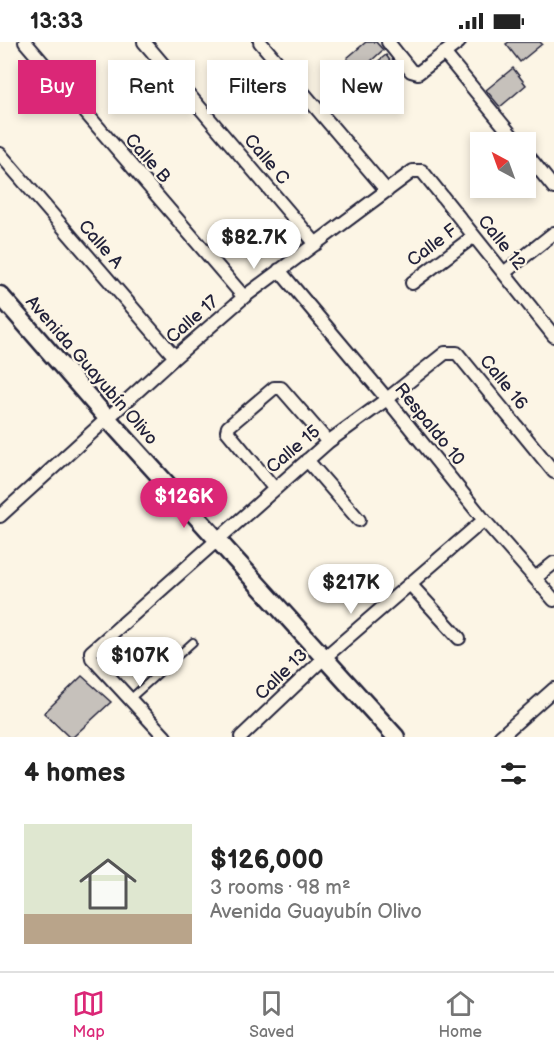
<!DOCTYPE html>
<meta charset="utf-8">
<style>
:root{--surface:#fff;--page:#f6f6f6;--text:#222;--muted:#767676;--line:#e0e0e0;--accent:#db2777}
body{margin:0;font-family:"Balsamiq Sans",sans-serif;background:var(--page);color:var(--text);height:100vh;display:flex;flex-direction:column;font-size:22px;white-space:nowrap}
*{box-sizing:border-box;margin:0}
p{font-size:20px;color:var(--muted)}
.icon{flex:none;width:33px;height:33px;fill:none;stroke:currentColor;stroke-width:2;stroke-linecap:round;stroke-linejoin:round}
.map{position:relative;height:695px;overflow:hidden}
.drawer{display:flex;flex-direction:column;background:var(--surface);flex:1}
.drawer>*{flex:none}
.banner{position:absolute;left:18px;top:18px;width:519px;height:54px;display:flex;gap:12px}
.needle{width:39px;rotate:319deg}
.fabs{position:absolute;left:470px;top:90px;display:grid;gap:12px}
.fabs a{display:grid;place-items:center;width:66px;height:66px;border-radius:0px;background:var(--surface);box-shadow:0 3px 9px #0003;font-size:30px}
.price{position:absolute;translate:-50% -51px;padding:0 14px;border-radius:21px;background:#fff;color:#222;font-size:20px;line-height:39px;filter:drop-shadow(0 2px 3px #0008)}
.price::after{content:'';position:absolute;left:50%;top:36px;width:18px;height:14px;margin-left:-9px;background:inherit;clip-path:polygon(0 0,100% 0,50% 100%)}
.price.selected{background:var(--accent);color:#fff}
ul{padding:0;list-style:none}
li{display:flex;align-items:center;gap:18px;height:150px;padding:0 24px}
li+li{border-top:2px solid var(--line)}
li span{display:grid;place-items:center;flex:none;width:168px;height:120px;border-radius:0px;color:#555}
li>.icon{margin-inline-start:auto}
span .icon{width:72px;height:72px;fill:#fffc;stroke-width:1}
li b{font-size:26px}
h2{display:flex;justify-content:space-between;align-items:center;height:72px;padding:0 24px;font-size:26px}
.chip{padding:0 21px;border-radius:0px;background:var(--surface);box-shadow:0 3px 9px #0003;font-size:21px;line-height:54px}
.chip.selected{background:var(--accent);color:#fff}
.status{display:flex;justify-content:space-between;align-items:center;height:42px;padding:0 30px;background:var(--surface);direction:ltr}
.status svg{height:16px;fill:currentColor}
.menu{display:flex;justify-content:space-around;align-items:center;height:84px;border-top:2px solid var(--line);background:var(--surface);font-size:16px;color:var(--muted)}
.menu a{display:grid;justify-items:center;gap:3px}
.menu .selected{color:var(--accent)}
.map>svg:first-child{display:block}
.building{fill:#c6c1bb;stroke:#22223b;stroke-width:1.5}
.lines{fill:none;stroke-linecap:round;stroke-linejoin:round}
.service-casing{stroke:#22223b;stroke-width:10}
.minor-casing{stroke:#22223b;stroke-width:16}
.secondary-casing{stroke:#22223b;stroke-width:21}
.service{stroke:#fcf5e5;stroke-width:6}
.minor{stroke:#fcf5e5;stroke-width:12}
.secondary{stroke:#fcf5e5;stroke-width:16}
.labels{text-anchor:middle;stroke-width:4.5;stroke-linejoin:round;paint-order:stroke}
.street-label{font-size:18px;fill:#22223b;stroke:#fcf5e5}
</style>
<div class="status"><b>13:33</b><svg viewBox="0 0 49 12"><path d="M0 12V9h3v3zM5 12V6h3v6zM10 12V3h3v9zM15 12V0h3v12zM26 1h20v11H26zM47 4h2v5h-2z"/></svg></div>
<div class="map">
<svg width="554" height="695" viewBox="0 0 554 695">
<rect width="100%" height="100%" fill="#fcf5e5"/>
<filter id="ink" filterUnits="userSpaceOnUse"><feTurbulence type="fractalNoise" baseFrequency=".0167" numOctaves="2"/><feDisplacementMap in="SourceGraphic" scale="12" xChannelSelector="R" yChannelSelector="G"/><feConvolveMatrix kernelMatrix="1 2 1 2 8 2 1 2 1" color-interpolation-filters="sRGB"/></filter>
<g filter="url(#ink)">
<path class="building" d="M366 0H376L383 8 359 30 347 16Z
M509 0H540L542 2 520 20 506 2Z
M386 13 399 31 372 51 359 34Z
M261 19 273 33 252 51 240 37Z
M513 26 526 43 500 65 486 48Z
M82 634 111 660 73 695H69L44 671Z"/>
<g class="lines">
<defs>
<path id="service" d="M130 657 193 600"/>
<path id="minor" d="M25 0 244 255
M144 0 316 202
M260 0 387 149
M388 0 411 29 418 31 459 0
M444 11 517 100
M525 110 554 146
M0 112 175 315
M279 228 387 357 484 478 554 558
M505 230 554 191
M412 241 474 194
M307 418 359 478
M274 446 227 389 228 385 274 346H281L328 400
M0 474 175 315 244 255 413 129H422L554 294
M535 536 554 521
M410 542 459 596
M165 695 92 616 91 610 328 400 387 357 445 311H457L554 430
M241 695 324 616 484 478
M500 695 554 647"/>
<path id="secondary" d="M0 253 107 376 396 695"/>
</defs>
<use href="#service" class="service-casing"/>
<use href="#minor" class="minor-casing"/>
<use href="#secondary" class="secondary-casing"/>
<use href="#service" class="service"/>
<use href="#minor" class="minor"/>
<use href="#secondary" class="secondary"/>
</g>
</g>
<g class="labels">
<g class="street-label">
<text transform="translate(148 116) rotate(49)" y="6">Calle B</text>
<text transform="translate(267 117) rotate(50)" y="6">Calle C</text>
<text transform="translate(502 200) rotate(51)" y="6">Calle 12</text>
<text transform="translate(101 202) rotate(49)" y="6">Calle A</text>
<text transform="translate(432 203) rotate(-37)" y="6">Calle F</text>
<text transform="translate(192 277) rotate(-41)" y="6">Calle 17</text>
<text transform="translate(92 328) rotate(49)" y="6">Avenida Guayubín Olivo</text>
<text transform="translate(504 340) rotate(51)" y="6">Calle 16</text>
<text transform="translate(430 382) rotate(51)" y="6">Respaldo 10</text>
<text transform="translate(293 407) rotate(-40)" y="6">Calle 15</text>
<text transform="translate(281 632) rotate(-44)" y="6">Calle 13</text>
</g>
</g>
</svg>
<div class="fabs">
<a><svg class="needle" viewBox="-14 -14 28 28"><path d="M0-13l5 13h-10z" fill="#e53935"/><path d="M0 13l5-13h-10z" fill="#767676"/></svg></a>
</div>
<b class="price" style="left:254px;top:228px">$82.7K</b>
<b class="price selected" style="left:184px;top:487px">$126K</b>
<b class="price" style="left:351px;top:573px">$217K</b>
<b class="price" style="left:140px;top:646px">$107K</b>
<div class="banner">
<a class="chip selected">Buy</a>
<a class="chip">Rent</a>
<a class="chip">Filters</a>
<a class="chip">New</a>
</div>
</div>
<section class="drawer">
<h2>4 homes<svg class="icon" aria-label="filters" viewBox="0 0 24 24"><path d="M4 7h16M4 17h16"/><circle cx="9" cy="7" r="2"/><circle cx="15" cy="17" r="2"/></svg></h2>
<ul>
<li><span style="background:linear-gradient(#dfe7d0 75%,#b9a48a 0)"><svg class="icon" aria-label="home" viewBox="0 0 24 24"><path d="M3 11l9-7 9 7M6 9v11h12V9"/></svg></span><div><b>$126,000</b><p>3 rooms · 98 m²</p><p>Avenida Guayubín Olivo</p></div></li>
</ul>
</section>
<nav class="menu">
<a class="selected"><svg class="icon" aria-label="map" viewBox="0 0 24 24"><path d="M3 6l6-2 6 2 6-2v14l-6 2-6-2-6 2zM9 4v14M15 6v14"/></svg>Map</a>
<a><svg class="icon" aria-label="saved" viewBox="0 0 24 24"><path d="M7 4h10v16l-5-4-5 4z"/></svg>Saved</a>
<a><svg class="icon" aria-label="home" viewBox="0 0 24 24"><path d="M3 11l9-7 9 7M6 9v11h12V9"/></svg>Home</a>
</nav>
